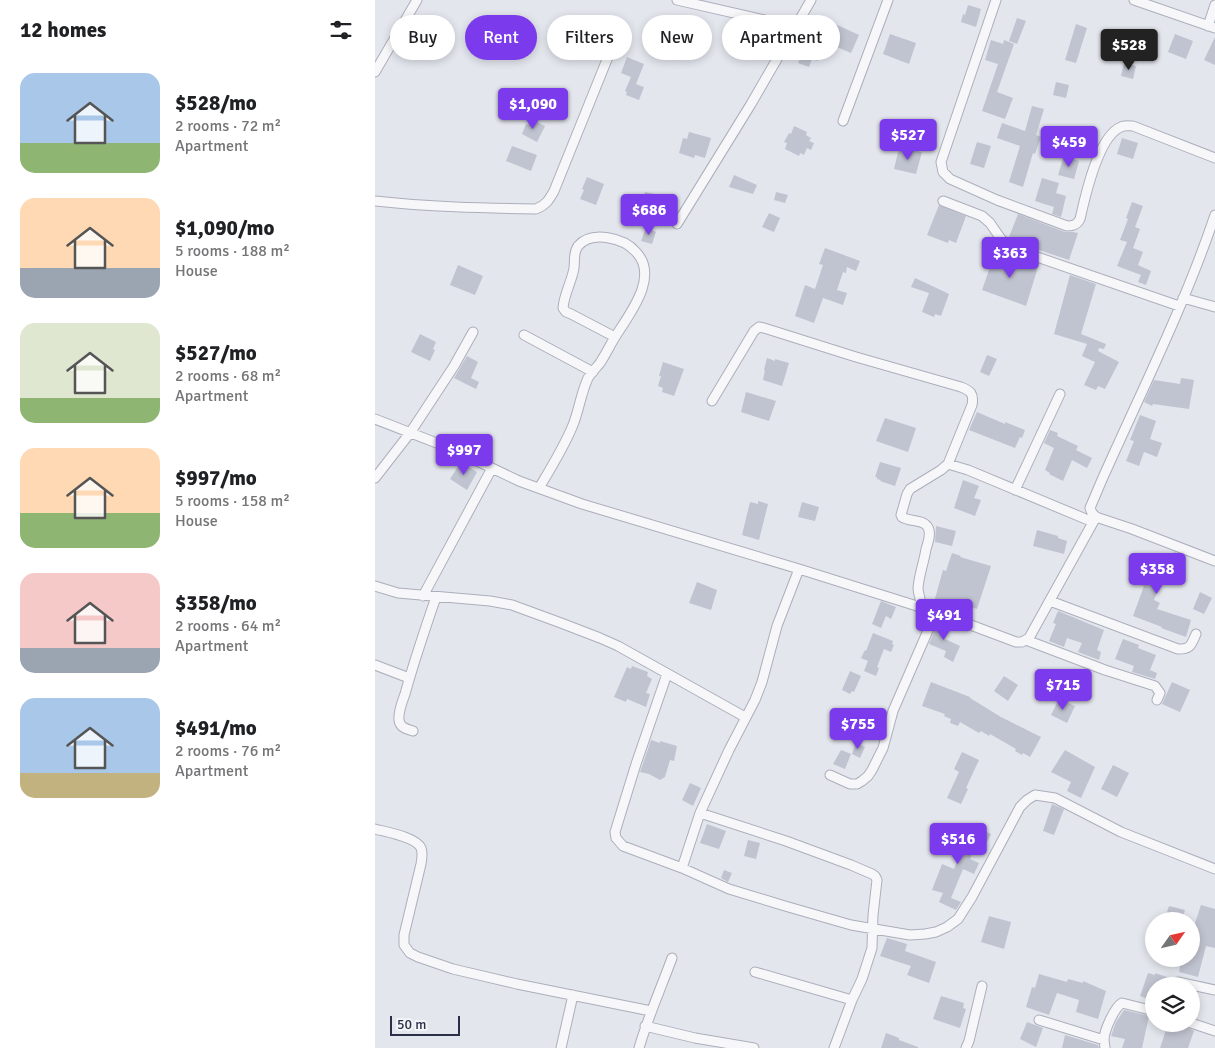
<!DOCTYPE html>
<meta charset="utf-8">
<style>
:root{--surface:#fff;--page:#f6f6f6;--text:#202124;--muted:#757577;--accent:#7c3aed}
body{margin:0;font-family:Signika,sans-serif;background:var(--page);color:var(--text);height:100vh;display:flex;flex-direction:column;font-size:19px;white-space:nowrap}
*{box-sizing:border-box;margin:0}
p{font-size:16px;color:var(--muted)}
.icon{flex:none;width:28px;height:28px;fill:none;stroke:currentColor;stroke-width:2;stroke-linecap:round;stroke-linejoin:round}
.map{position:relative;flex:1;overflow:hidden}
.panel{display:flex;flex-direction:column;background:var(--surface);width:375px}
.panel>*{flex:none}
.guide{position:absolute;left:15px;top:15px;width:475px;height:45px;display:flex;gap:10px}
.needle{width:32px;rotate:56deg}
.fabs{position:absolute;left:770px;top:912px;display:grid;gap:10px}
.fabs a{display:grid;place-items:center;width:55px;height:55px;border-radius:50%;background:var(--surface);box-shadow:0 2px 8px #0003;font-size:25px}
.scale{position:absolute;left:15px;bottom:12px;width:70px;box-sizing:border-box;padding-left:5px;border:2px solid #293047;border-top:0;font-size:14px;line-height:18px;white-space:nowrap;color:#293047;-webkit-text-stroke:4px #f3f5f9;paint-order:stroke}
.price{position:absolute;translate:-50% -42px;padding:0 11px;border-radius:5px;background:var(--accent);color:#fff;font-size:16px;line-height:32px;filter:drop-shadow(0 1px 2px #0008)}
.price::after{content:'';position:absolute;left:50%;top:30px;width:15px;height:11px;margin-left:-8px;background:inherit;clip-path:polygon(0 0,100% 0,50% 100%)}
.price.current{background:#222;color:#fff}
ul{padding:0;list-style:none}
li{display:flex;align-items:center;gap:15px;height:125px;padding:0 20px}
li span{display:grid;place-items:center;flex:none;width:140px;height:100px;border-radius:15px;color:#555}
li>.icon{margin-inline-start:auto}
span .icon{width:60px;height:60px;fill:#fffc;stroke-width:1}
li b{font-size:21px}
h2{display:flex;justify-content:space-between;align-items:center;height:60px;padding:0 20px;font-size:21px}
.pill{padding:0 18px;border-radius:22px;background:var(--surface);box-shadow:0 2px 8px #0003;font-size:18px;line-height:45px}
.pill.current{background:var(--accent);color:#fff}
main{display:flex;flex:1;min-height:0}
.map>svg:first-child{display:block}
.building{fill:#c0c4d0}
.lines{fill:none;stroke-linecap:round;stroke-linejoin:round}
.minor-casing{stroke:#abafbb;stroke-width:11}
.minor{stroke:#f7f7fa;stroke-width:9}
</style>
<main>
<section class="panel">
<h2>12 homes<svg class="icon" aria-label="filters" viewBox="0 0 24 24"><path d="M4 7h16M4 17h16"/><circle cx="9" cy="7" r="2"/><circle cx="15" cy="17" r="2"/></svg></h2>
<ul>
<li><span style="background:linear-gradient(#a9c7e8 70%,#8fb573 0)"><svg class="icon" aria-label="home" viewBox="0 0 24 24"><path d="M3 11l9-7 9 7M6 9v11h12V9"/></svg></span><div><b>$528/mo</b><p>2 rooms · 72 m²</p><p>Apartment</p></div></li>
<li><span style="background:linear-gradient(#ffd9b3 70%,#9aa5b1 0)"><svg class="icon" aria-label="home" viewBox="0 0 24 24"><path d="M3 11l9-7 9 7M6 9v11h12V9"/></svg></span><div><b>$1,090/mo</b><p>5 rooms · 188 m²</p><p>House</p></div></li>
<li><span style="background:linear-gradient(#dfe7d0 75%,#8fb573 0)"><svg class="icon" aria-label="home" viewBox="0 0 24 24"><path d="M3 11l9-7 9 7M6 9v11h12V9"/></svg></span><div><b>$527/mo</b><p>2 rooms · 68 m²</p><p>Apartment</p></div></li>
<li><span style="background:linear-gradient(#ffd9b3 65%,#8fb573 0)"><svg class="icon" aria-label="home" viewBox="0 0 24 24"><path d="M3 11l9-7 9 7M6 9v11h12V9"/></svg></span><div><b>$997/mo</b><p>5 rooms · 158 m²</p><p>House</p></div></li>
<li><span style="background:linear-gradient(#f6c9c9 75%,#9aa5b1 0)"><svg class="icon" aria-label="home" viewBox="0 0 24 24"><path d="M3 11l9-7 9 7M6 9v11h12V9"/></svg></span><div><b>$358/mo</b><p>2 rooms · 64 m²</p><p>Apartment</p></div></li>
<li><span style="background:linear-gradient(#a9c7e8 75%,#c2b280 0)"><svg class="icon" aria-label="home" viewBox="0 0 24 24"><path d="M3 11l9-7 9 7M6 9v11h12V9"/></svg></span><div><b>$491/mo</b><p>2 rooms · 76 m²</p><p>Apartment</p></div></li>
</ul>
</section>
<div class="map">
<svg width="840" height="1048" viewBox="0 0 840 1048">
<rect width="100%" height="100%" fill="#e3e6ed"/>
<path class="building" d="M593 5 606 9 601 27 586 22 588 14 590 15Z
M438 16 446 20 447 16 458 22V23L484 35 476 53 450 42 442 61 437 59 434 67 423 63 436 32 431 30Z
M642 18 651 21 642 44 634 41Z
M701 24 712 28 701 63 690 60Z
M515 34 541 43 534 64 508 54Z
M800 34 818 41 811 59 793 52Z
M840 37V65L829 60Z
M616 40 628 44 629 40 639 44 622 92 638 98 630 119 607 111 623 64 610 60Z
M252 57 269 64 261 84 269 87 264 100 251 95 252 92 250 91 256 77 246 73Z
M749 63 761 66 758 79 746 76Z
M681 82 694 85 691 98 678 95Z
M657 106 669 109 661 135 666 137 660 154 658 153 648 187 634 182 645 146 622 138 627 123 650 131Z
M156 119 170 126 162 142 147 134 151 124 153 125Z
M419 126 432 132 431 135 436 138 434 141 439 143 436 150 432 148 429 155 425 153 424 156 410 149 412 143 409 142 414 133 416 134Z
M314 132 336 138 330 158 320 155 319 158 304 153 308 138 312 139Z
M747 138 763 143 758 159 742 154Z
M602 142 616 146 609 168 595 164Z
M137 146 162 155 156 171 131 161Z
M524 148 547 152 541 174 519 169Z
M689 156 704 161 699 179 683 175Z
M359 175 382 185 378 194 354 187Z
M212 177 229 184 221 205 205 199 209 190 207 189Z
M667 178 684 183 681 193 691 196 686 217 677 214 679 207 660 201Z
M270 192 289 196 284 217 271 214V216L263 213Z
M401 192 413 195 410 203 399 200Z
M757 202 768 206 760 227 765 229 758 248 768 252 763 265 776 271 771 285 763 282 766 275 742 266 752 242 745 240 753 219 751 218Z
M564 205 591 216 581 243 574 240 573 243 552 235Z
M394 213 405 218 399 232 387 227Z
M643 214 690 232H698L703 233 694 260 664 250 636 239 634 237Z
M271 228 281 232 277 244 266 241Z
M450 248 485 261 481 271 472 267 471 273 468 272 462 290 472 293 468 305 448 298 439 323 420 316 430 285 440 289 448 265 444 264Z
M612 254 643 263V261L663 267 651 306 607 290 615 267 609 265Z
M83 265 108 276 100 295 75 285Z
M695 275 721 284 706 334 731 344 729 349 724 348 723 351 744 362 730 389 723 386 721 390 709 385 720 362 707 356 712 344 679 334Z
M540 278 553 284 574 294 566 316 560 314 559 317 547 312 554 293 536 287Z
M45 334 61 342 58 349 60 350 55 361 36 352Z
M612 355 622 359 614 376 605 372Z
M92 356 103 362 96 378 104 382 101 389 79 378Z
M392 358 400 361V359L414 363 407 386 388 380 390 370H389Z
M288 362 309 369 299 396 287 392 288 388 283 386 286 376H284Z
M806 378 819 380 814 409 778 404 777 406 769 402 779 380 805 384Z
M371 392 401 401 394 421 366 412Z
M602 412 630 424V422L650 430 647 438 645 437 640 448 594 430Z
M765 415 781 421 775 439 787 443 782 457 769 452 764 466 751 461 759 441 755 440Z
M510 418 541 428 533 452 501 441Z
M675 430 683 433 682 436 703 446 701 450 717 458 712 468 697 460 688 481 674 474 675 473 670 470 679 448 669 443Z
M86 462 102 472 92 490 75 479Z
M505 462 526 468 520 486 505 481 506 480 502 479V477H500Z
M588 480 604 486 599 498 606 500 600 516 579 508Z
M383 501 393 504 384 540 367 535 375 502 383 504Z
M427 502 444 507 440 521 423 517Z
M561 526 581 531 577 546 560 542Z
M662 530 683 536V538L692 541 689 554 658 546Z
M799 552 808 556 800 572 792 568 779 600 785 603 782 609 816 620 811 637 786 628 787 627 758 616 769 586 753 580 761 559 774 563 776 558 793 565Z
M577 553 586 556 585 557 616 566 602 609 573 599 571 605 559 602 568 570 571 571Z
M322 582 342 590 336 610 314 603Z
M825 592 837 598 829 614 818 609Z
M506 601 521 607 516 619 511 616 506 628 497 624Z
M683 611 729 630 722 650 726 652 724 660 703 652 707 643 692 638 689 647 674 641 681 624 678 623Z
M564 620 575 624 570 639 585 646 578 662 569 657 571 651 554 644Z
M498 633 518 641 517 644 519 645 516 652 509 649 502 667 504 668 501 676 489 671 493 661 486 658 490 650 491 651Z
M748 639 764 645 763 648 781 655 775 670 782 673 780 679 757 672 759 666 740 659Z
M257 666 273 672 272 676 277 679 271 693 275 694 271 707 252 699 251 702 239 697 252 667 256 669Z
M475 671 486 676 479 692 477 691 475 694 467 690Z
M629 676 643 685 633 701 619 691Z
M556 682 595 697V698L626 717 666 737 655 757 648 753 647 755 640 751 641 749 615 734 614 736 606 731 604 733 585 722 583 726 575 723 576 719 569 716 570 714 547 706Z
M797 682 815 690 805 712 787 704Z
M684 699 700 706 692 723 676 715Z
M276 740 285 743V741L302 746 299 761 295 760 290 777 285 780 274 774 265 772Z
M481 743 490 747 485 758 477 754Z
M466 750 476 754 470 769 458 764Z
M690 750 720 767 706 798 692 791 696 782 676 772Z
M587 752 604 760 591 788 593 789 586 804 572 798 584 772 579 769Z
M738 765 754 773 742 797 726 789Z
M315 783 326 788 318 806 307 800Z
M677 804 689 809 679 835 668 831Z
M332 824 351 831 344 849 325 843Z
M599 826 616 834 612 842 603 838 595 859 604 863 599 874 588 869 576 898 586 902 581 910 564 902 568 893 557 890 567 864 579 869 585 854 573 849 581 830 595 836Z
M373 840 385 843 381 859 369 856Z
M349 870 357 873 353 882 346 878Z
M826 905 840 909V948L831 946 823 977 804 972 806 962H807L809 959H816V935Z
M794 906 810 910 807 921H789Z
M614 916 636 922 629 949 606 942Z
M512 938 532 944 530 951 561 962 554 983 532 975 536 966 505 956Z
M773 973 780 975V973L798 979 797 983 798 986H779V1001L765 996Z
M664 974 692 982 693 979 708 983V981L731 991 723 1019 701 1012 704 1000 682 993 674 1015 651 1007 657 987 660 988Z
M566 996 589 1003 588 1008 591 1009 585 1028 558 1019Z
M749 1010 774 1016 767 1048H747L750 1039 736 1036 741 1022Z
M652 1022 668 1028 661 1047 645 1039Z
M804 1024H810L812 1027 819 1031 813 1048H785L792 1027 802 1030Z
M511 1033 524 1038V1040L543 1047V1048H506Z
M690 1035 723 1045 724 1048H687Z"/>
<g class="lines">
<defs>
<path id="minor" d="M302 0 420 27
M621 0 566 162 568 172 575 179 622 200 692 226C698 226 702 225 705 219 710 197 723 136 746 127 749 125 754 126 758 126L840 158
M759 0 840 28
M833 26 840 5
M0 72 42 0
M468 121 513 0
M0 201C53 207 107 208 161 209 171 205 174 200 179 191L233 57
M568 201 607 216 615 223 626 239 633 245 642 250 804 306
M840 215C809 307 765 394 726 482L715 508 717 513 721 517 757 529 840 561
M302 224 376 104 436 0
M808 298 840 307
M149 335 218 372
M337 401 379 331 384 327 389 328 481 357 586 387C596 391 599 394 597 405L573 464 593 470 718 522
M0 419 77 449 144 481 207 504 424 569 561 612 641 642H647L654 638 721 517
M0 478 35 433 79 366 98 332
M164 488C176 468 189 447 198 425 204 410 206 393 213 378 216 373 221 368 225 363 231 354 236 343 242 334 256 312 284 276 261 252 249 238 217 230 203 246 198 253 200 260 199 268 197 281 189 294 188 308L191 312 196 314 240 337
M640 490 685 394
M0 586 23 593 115 601 137 605 186 623 225 638 243 646 370 717
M48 596 117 468
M675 601 803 649C816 649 816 645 821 634
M546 607C547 601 543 595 543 588 544 575 549 562 551 549 553 543 557 532 552 526 547 519 534 522 527 517L526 515 532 494 535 489 566 470 573 464
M651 640 730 670 780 686 785 693 782 700
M0 665 34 678
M292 674 261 764 240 832 241 838 248 846 307 868 354 889 410 906 476 925 535 935 550 934 561 932 572 927 583 919 597 897 645 807 652 800 660 795 680 798 746 832 840 869
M38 731C32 729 25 728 24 720 23 712 27 702 30 694 39 661 50 629 61 597
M455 775 475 784H482L487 781 493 776 497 770 508 748 518 711 561 612
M325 813 411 841 476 865 497 874 500 876 502 880 498 915 497 948 487 979 477 1000 459 1048
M0 829C11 832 41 837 46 848 48 853 47 858 46 864L29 935V945L35 953 43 957 78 969 142 984 276 1011
M307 868 325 813 354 750 380 700 387 682 402 626 424 569
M380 972 477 1000
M803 982 840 990
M664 1020 729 1040
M816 1023 840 1031
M270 1026 320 1038 379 1048
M186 1048 198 995
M264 1048C273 1017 286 988 297 958
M591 1048 594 1041 607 986
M730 1048C730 1048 729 1040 729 1040 729 1030 740 1007 747 1003L779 1011"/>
</defs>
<use href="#minor" class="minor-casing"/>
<use href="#minor" class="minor"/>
</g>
</svg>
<div class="fabs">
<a><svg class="needle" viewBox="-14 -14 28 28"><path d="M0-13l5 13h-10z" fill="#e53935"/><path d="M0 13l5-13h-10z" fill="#757577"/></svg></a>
<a><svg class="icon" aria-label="layers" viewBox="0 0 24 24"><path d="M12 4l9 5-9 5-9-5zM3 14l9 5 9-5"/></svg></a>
</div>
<div class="scale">50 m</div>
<b class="price current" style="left:754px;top:71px">$528</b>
<b class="price" style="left:158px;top:130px">$1,090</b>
<b class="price" style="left:533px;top:161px">$527</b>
<b class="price" style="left:694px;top:168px">$459</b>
<b class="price" style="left:274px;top:236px">$686</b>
<b class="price" style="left:635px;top:279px">$363</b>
<b class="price" style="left:89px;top:476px">$997</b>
<b class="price" style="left:782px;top:595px">$358</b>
<b class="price" style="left:569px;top:641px">$491</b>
<b class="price" style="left:688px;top:711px">$715</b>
<b class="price" style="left:483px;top:750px">$755</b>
<b class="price" style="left:583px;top:865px">$516</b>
<div class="guide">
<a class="pill">Buy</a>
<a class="pill current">Rent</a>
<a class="pill">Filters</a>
<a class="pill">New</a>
<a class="pill">Apartment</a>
</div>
</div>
</main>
